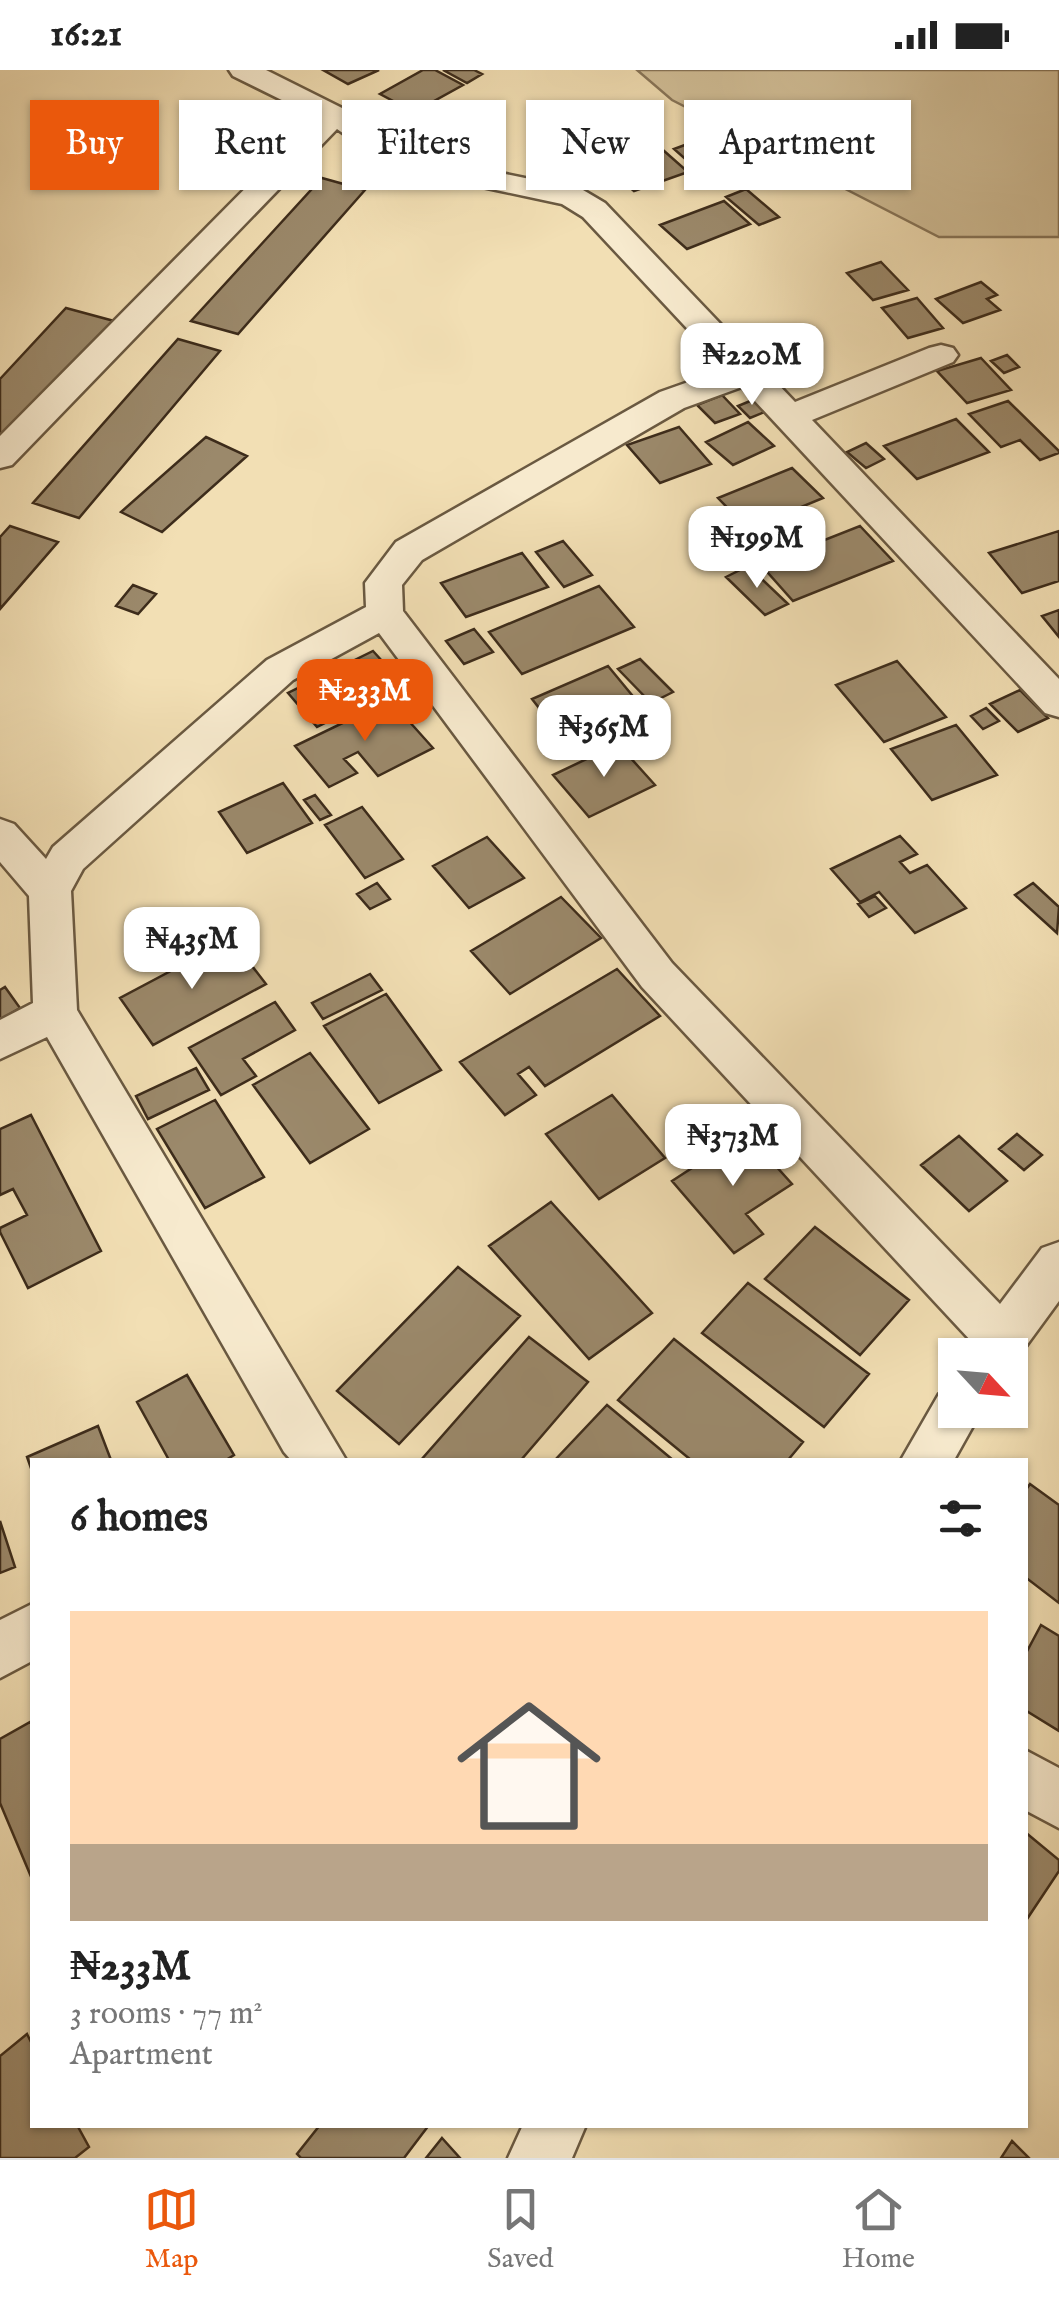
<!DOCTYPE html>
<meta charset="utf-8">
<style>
:root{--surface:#fff;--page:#f2f2f2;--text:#222;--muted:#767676;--line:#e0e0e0;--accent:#ea580c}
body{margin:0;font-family:"IM FELL English",serif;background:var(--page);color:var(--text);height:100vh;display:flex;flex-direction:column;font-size:38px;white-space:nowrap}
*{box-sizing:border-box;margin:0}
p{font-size:32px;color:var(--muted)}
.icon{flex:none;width:55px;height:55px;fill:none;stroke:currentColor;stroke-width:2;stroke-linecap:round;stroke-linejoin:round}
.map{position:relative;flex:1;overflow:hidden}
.sheet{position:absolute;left:30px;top:1388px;width:998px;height:670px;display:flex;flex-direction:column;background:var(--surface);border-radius:0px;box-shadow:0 2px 8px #0004}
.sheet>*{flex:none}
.guide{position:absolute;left:30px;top:30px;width:1000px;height:90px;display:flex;gap:20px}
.needle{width:65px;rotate:116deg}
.controls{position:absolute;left:938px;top:1268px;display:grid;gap:20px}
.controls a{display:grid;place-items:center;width:90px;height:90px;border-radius:0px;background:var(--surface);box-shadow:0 2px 8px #0004;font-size:50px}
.price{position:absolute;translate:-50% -85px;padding:0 22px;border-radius:20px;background:#fff;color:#222;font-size:32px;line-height:65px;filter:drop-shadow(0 2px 5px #0008)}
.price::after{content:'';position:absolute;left:50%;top:60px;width:30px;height:22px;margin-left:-15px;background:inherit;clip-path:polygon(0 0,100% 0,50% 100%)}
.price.selected{background:var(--accent);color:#fff}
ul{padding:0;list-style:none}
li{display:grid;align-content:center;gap:20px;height:530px;padding:0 40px}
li+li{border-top:2px solid var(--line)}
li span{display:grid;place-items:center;height:310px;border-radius:0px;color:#555}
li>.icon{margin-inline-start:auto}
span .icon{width:180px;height:180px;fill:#fffc;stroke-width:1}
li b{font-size:42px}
h2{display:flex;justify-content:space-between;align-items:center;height:120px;padding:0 40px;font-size:42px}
.chip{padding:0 35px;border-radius:0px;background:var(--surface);box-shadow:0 2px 8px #0004;font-size:35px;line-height:90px}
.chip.selected{background:var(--accent);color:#fff}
.status{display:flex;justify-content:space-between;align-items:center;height:70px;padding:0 50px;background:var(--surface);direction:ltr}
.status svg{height:28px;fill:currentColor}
.menu{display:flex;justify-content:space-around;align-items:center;height:140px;border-top:2px solid var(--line);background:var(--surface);font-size:28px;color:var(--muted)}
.menu a{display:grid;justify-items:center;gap:5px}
.menu .selected{color:var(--accent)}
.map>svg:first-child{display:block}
.green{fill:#d3c19a;stroke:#88765a;stroke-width:2.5}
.building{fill:#9b896b;stroke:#3d2c1b;stroke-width:2.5}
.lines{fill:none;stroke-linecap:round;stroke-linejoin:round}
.minor-casing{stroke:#6a5941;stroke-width:5}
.minor{fill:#f7eace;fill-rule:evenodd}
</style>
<div class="status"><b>16:21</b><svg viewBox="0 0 49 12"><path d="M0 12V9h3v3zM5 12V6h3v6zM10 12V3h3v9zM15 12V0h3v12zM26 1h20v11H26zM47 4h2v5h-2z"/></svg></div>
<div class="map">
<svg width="1059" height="2088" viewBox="0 0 1059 2088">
<rect width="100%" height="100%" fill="#f2dfb4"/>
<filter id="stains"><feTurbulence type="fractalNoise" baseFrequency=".002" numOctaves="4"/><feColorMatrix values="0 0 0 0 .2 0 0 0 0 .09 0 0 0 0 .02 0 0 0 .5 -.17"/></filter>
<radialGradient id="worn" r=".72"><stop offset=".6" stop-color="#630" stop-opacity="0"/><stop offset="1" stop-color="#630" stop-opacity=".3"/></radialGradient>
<path class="green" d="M637 0H1059V167H939L672 30Z"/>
<path class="building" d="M323 0H379L348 14Z
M423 0H435L463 15 414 42 380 24Z
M443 0H474L482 4 467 13Z
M701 69 727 92 699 101 674 79Z
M663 80 688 102 634 121 609 99Z
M322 108 365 120 238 264 191 251Z
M746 119 779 147 759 155 726 127Z
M724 131 750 154 687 179 660 155Z
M881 192 908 220 873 230 847 203Z
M981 212 997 225 987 229 1000 240 963 253 936 229Z
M917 228 943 258 908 268 882 238Z
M66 238 114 251 0 378V309Z
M178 269 220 281 79 448 33 433Z
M1007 285 1019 297 1004 303 991 291Z
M981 288 1011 320 967 333 937 301Z
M722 325 740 344 715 353 697 335Z
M755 329 767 341 750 348 738 336Z
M1008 331 1059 381V383L1040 390 1020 370 1001 377 969 344Z
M956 349 989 382 917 409 884 376Z
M748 352 774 376 733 395 706 372Z
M679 357 711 394 660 413 627 375Z
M206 367 247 386 162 462 121 442Z
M866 373 884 389 866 398 847 382Z
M792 398 823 428 748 459 718 428Z
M10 456 58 472 0 539V467Z
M860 456 893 491 793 531 761 495Z
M1059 461V511L1022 523 989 483Z
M563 471 592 505 564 517 536 482Z
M522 483 548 517 466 547 441 513Z
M748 496 788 534 765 545 726 507Z
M133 515 156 524 138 544 116 536Z
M599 516 634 557 522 604 489 562Z
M1059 540V567L1042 546Z
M474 559 493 582 464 594 446 571Z
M373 581 403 614 317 657 288 623Z
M640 589 673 622 651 633 618 599Z
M897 591 946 647 884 672 836 615Z
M608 596 641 636 564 670 532 629Z
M420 614 432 628 408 639 396 624Z
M1020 620 1048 648 1018 662 990 634Z
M390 630 433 678 378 706 358 682 344 689 357 703 329 717 295 676Z
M986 638 999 651 983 659 971 646Z
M956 655 997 705 932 730 891 679Z
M618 674 655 715 589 747 553 705Z
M283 713 312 753 247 783 219 742Z
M315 725 331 745 320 750 304 730Z
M362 737 403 789 365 808 325 755Z
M900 766 917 784 900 792 910 803 927 795 966 838 915 863 879 822 860 832 831 799Z
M487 767 524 808 469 838 433 796Z
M377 813 390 829 370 839 357 824Z
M1033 813 1059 837 1057 863 1015 825Z
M875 826 886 838 869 847 858 834Z
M561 827 601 868 510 924 471 881Z
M231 869 266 914 153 975 120 928Z
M617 899 660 946 545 1016 529 997 518 1004 536 1025 505 1045 460 992Z
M370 904 382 920 323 949 312 933Z
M5 917 20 938 0 950V920Z
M386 924 441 1000 379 1033 324 956Z
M275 932 295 960 243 989 256 1006 221 1025 189 978Z
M310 983 369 1059 310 1093 253 1015Z
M196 998 209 1020 148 1049 136 1026Z
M612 1025 665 1088 599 1129 546 1064Z
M215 1030 264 1107 205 1138 157 1059Z
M31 1045 101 1181 28 1218 0 1162V1158L27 1145 13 1119 0 1125V1059Z
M746 1063 792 1114 746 1144 763 1164 734 1183 672 1111Z
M1017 1064 1042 1085 1024 1100 999 1079Z
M959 1066 1007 1111 969 1141 921 1095Z
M551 1132 652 1243 589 1289 489 1176Z
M815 1157 909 1230 860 1285 765 1209Z
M458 1197 520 1246 399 1374 337 1321Z
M748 1213 869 1304 824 1357 702 1263Z
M529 1267 588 1312 521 1390H421Z
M674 1269 803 1372 788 1390H691L618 1330Z
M187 1305 234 1385 226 1390H169L137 1332Z
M607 1335 673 1390H555Z
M98 1356 111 1390H32V1401L27 1387Z
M1030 1414 1059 1435V1533L1025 1507V1421Z
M0 1451 15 1497 0 1503Z
M1041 1555 1059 1566V1661L1025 1640V1585Z
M32 1651V1809L0 1733V1669Z
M1025 1762 1059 1790V1801L1025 1852Z
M27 1964 32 1974V2055H77L89 2077 75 2088H0V1986Z
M320 2055H429L404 2088H301L297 2084Z
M442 2068 460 2088H426Z
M1012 2071 1029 2088H1001Z"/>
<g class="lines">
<defs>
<path id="minor" d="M229 0H266L358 46 414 85 583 120 605 133 795 332 929 278 941 275 953 278 958 285 953 292 812 350 1059 609V647L1045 643 742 317 684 338 422 490 402 515 403 541 672 893 1000 1234 1042 1178 1059 1172V1231L1010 1298V1285H967L972 1272 642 917 379 563 293 610 83 799 71 821 77 940 346 1390H291L284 1382 47 967 0 989V950L33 933 29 826 0 792V749L14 754 46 789 53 777 267 590 366 537 365 513 396 472 660 322 725 299 583 147 562 134 393 98 337 59 12 395 0 398V366L316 47 233 6Z
M955 1318V1340H982L954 1390H901L939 1324Z
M32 1534V1591L0 1608V1550Z
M1025 1680 1059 1698V1758L1025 1740Z
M523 2055H586L572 2088H508Z"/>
</defs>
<use href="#minor" class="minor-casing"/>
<use href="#minor" class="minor"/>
</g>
<rect width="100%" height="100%" filter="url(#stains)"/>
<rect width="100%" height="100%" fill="url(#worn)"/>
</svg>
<div class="controls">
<a><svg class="needle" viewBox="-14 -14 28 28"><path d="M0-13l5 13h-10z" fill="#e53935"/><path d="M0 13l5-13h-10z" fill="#767676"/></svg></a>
</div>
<b class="price" style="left:752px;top:338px">₦220M</b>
<b class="price" style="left:757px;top:521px">₦199M</b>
<b class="price selected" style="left:365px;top:674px">₦233M</b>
<b class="price" style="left:604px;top:710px">₦365M</b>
<b class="price" style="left:192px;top:922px">₦435M</b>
<b class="price" style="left:733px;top:1119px">₦373M</b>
<div class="guide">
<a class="chip selected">Buy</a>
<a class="chip">Rent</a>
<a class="chip">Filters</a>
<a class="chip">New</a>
<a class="chip">Apartment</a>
</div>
<section class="sheet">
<h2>6 homes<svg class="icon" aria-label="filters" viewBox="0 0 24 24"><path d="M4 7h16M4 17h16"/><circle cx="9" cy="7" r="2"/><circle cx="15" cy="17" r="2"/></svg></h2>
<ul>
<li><span style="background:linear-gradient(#ffd9b3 75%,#b9a48a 0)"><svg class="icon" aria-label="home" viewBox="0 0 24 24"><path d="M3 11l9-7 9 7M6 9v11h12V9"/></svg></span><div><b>₦233M</b><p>3 rooms · 77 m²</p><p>Apartment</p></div></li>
</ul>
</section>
</div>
<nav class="menu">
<a class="selected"><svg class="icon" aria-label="map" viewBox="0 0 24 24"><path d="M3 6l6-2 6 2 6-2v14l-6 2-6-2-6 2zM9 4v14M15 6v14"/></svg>Map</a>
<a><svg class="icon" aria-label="saved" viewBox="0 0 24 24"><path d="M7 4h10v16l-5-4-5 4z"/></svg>Saved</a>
<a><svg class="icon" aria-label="home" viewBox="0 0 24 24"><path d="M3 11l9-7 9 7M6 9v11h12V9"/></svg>Home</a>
</nav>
